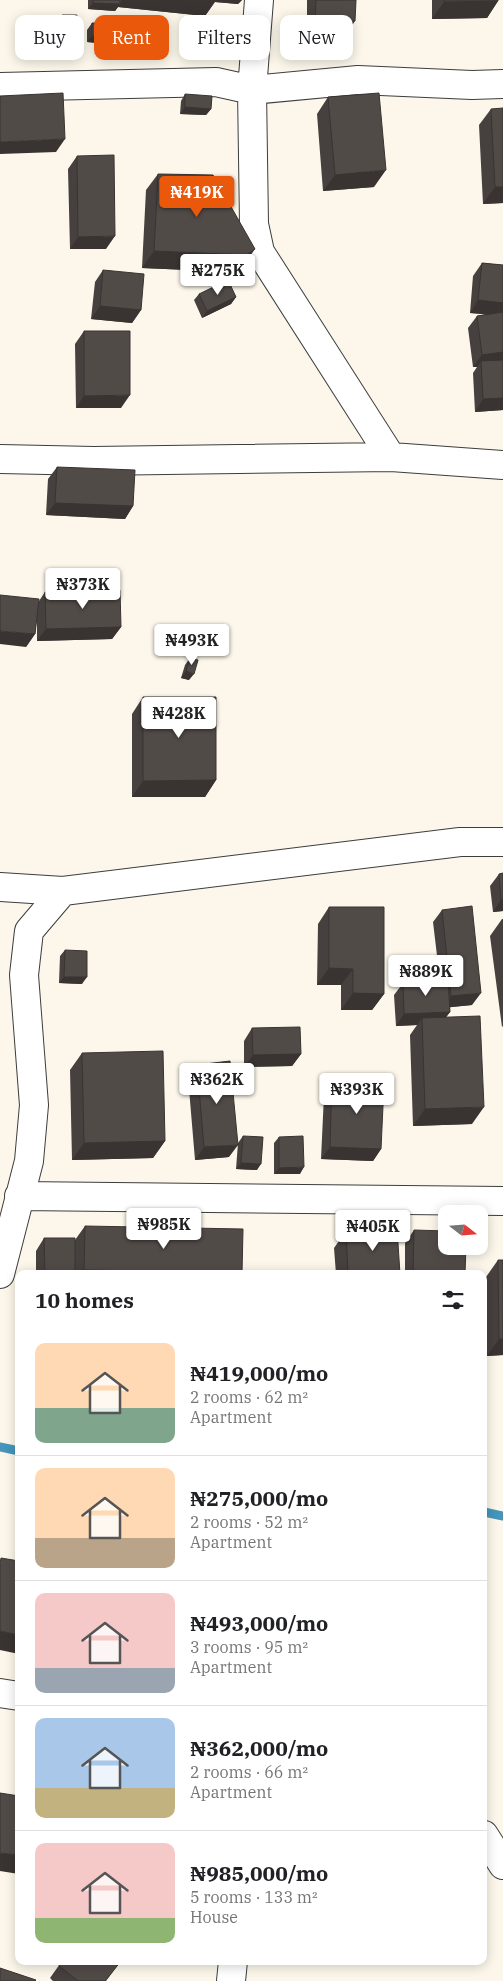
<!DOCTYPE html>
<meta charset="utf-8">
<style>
:root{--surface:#fff;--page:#f2f2f2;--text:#202124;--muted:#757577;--line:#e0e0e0;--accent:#ea580c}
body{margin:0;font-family:"IBM Plex Serif",serif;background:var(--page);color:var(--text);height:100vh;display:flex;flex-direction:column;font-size:19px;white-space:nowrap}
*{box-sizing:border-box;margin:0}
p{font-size:16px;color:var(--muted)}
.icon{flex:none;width:28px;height:28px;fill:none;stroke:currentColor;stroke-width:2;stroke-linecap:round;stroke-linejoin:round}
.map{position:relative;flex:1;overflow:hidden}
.sheet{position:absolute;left:15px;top:1270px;width:472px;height:695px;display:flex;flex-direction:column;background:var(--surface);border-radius:10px;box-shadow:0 2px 12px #0003}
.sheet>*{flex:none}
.banner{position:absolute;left:15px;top:15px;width:474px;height:45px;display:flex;gap:10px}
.needle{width:32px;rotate:107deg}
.controls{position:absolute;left:438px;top:1205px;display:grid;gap:10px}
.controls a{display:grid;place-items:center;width:50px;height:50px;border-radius:10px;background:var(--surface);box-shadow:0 2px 12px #0003;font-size:25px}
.price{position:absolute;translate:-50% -42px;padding:0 11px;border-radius:5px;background:#fff;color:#222;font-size:16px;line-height:32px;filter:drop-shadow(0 1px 2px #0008)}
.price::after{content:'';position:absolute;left:50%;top:30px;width:15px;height:11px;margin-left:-8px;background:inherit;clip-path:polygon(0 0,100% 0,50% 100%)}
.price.active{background:var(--accent);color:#fff}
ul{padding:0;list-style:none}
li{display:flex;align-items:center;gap:15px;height:125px;padding:0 20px}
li+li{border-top:1px solid var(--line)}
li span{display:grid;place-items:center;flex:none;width:140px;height:100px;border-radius:10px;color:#555}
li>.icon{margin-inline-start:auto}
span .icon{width:60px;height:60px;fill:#fffc;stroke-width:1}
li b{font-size:21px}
h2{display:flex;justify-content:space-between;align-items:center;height:60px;padding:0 20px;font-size:21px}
.tag{padding:0 18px;border-radius:10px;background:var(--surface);box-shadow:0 2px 12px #0003;font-size:18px;line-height:45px}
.tag.active{background:var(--accent);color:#fff}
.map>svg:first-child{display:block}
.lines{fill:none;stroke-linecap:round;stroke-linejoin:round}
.stream{stroke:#4695bb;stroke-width:9}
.minor-casing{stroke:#3d3d3d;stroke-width:30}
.minor{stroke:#fff;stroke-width:28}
.wall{fill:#46403e}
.shaded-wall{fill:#393432}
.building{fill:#514b48;stroke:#393432}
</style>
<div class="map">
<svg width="503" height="1981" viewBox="0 0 503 1981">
<rect width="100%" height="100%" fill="#fcf7ea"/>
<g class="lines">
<path class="stream" d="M0 1447 19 1451
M484 1512 503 1516"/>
<defs>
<path id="minor" d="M259 0 252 90 254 224 260 252 391 457
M0 87 216 82 252 90 358 80 472 85 503 84
M0 459 94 461 391 457 503 465
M0 887 63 891
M19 1196 503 1201
M0 1274 29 1161 34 1105 24 975 29 931 63 891 460 842H503
M0 1693 19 1696
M484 1835 503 1865
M231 1981 233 1961"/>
</defs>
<use href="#minor" class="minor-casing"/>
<use href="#minor" class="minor"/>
</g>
<path class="wall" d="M88 0H242L238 4 215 2 205 16 118 7 115 11 88 9Z
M307 0H356L347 33H307Z
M432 0H498V1L487 18 432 19Z
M62 15 77 42 72 49H57V21Z
M92 23 103 36 98 43 87 42V30Z
M210 28 231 45 227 51 204 50 205 35Z
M185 94 211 109 206 115 180 114 181 101Z
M328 97 374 187 323 191 317 114Z
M491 109 503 203 483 204 479 125Z
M77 156 106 249H70L68 169Z
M158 174 243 266 235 272 142 268 146 190Z
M482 263 503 265V410L475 412 473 373 477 367H473L468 328 477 316 487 314 470 313 473 276Z
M103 270 141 310 132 323 91 319 95 282Z
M199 294 236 297 231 304 202 318 194 300Z
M84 331 121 408H76L75 344Z
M57 467 133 506 125 519 46 515 48 479Z
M45 592 121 627 112 639 37 641V618L35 634 26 647 39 601Z
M190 658 189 680 181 678 185 665Z
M143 697 216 780 205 797H132V714Z
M503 873V911L493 912 490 886 499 874Z
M329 907 384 994 372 1010H341V985H317L318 924Z
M442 910 472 1005 450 1007V1012L446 1017 472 1124 413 1126 410 1035 417 1025 396 1026 394 995 403 983 440 981 433 922Z
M502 919H503V1026L502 1027 490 936Z
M65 950 82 984 59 983 60 956Z
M252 1028 301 1054 292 1066 244 1067V1041Z
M82 1053 165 1141 153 1158 72 1160 70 1070Z
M197 1065 229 1157 195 1160 188 1077Z
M332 1082 381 1149 373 1161 321 1159 324 1095Z
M243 1136 257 1170 236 1169 238 1143Z
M279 1137 300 1174H274V1143Z
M85 1226 242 1274H36V1251L44 1238 75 1240Z
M414 1230 465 1274H405V1243Z
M346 1231 400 1274H336L334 1248Z
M498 1260 503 1355 487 1356 486 1277Z
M62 1961 106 1981H53L50 1978Z"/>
<path class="shaded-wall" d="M122 0H216L205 16 118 7 115 11 88 9 93 3 120 4Z
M216 0H242L238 4 215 2Z
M498 1 487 18 432 19 444 2Z
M315 20 355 21 347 33H307Z
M92 36H103L98 43 87 42Z
M62 42H77L72 49H57Z
M209 43 231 45 227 51 204 50Z
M185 107 211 109 206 115 180 114Z
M65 139 56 152 0 154V142Z
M386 170 374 187 323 191 335 175Z
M495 187H503V203L483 204Z
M115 236 106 249H70L78 237Z
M255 249 243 266 235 272 142 268 154 251Z
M236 297 231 304 202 318 207 311Z
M478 300 503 303V316L470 313Z
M100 306 141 310 132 323 91 319Z
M503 352V363L481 361 477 367H473L482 355Z
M130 395 121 408H76L84 396Z
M503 398V410L475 412 483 399Z
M55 503 133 506 125 519 46 515Z
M121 627 112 639 37 641 46 629Z
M0 631 35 634 26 647 0 644Z
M186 671 194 674 189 680 181 678Z
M216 780 205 797H132L143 781Z
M501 900H503V911L493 912Z
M329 968 353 969 341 985H317Z
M64 977H87L82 984 59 983Z
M353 993 384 994 372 1010H341Z
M481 993 472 1005 443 1008 451 996Z
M450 1012 441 1024 422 1018 417 1025 396 1026 404 1014Z
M301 1054 292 1066 244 1067 253 1055Z
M484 1107 472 1124 413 1126 425 1109Z
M165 1141 153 1158 72 1160 84 1143Z
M238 1145 229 1157 195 1160 204 1147Z
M330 1147 381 1149 373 1161 321 1159Z
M241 1163 261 1164 257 1170 236 1169Z
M304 1167 300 1174H274L279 1168Z
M84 1270 201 1272 200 1274H81Z
M499 1339H503V1355L487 1356Z
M0 1631 19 1635V1654L0 1650Z
M0 1853 19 1855V1874L0 1871Z
M121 1961 106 1981H105Z"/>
<path class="building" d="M93 0H120V4L93 3Z
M316 0H356L355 21 315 20Z
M444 0H498V1L444 2Z
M62 15H77V42H62Z
M92 23H103V36H92Z
M210 28 233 29 231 45 209 43Z
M63 93 65 139 0 142V96Z
M379 93 386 170 335 175 328 97Z
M185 94 212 96 211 109 185 107Z
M503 108V187H495L491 109Z
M114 155 115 236 78 237 77 156Z
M158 174 213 175 255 249 247 255 154 251Z
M482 263 503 265V303L478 300Z
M103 270 144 274 141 310 100 306Z
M228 280 236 297 207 311 199 294Z
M503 312V352L482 355 477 316Z
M84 331H130V395L84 396Z
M503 360V398L483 399 481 361Z
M57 467 135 470 133 506 55 503Z
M120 590 121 627 46 629 45 592Z
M0 595 39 599 35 634 0 631Z
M190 658 198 660 194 674 186 671Z
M143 697H216V780L143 781Z
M503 873V900H501L499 874Z
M472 906 481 993 451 996 442 910Z
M329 907H384V994L353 993V969L329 968Z
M65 950 87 951V977H64Z
M448 980 450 1012 404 1014 403 983Z
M480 1016 484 1107 425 1109 422 1018Z
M300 1027 301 1054 253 1055 252 1028Z
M163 1051 165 1141 84 1143 82 1053Z
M230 1061 238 1145 204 1147 197 1065Z
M332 1082 384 1084 381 1149 330 1147Z
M243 1136 263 1137 261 1164 241 1163Z
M303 1136 304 1167 279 1168V1137Z
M85 1226 243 1229 242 1274H201V1272L84 1270Z
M397 1228 400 1274H348L346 1231Z
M414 1230 446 1231V1246H466L465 1274H413Z
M44 1238H75V1274H45Z
M498 1260H503V1339H499Z
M1 1558 19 1561V1635L0 1631V1563Z
M0 1793 19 1796V1855L0 1853Z
M62 1961H121L105 1981H78L59 1966Z
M0 1968 36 1980 35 1981H0Z"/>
</svg>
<div class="controls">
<a><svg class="needle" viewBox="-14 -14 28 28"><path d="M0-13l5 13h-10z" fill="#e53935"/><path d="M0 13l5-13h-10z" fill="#757577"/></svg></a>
</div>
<b class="price active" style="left:197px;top:218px">₦419K</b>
<b class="price" style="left:218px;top:296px">₦275K</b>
<b class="price" style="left:83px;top:610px">₦373K</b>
<b class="price" style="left:192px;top:666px">₦493K</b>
<b class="price" style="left:179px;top:739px">₦428K</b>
<b class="price" style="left:426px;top:997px">₦889K</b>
<b class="price" style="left:217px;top:1105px">₦362K</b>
<b class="price" style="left:357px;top:1115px">₦393K</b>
<b class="price" style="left:164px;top:1250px">₦985K</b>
<b class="price" style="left:373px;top:1252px">₦405K</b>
<div class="banner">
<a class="tag">Buy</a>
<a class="tag active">Rent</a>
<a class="tag">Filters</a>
<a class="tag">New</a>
</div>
<section class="sheet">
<h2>10 homes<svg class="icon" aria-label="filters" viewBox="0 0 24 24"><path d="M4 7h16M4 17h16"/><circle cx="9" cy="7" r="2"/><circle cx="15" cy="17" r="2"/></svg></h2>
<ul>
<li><span style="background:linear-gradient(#ffd9b3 65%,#7fa58c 0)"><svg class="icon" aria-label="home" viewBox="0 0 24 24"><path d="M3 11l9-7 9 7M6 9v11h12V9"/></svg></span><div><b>₦419,000/mo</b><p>2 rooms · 62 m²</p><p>Apartment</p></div></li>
<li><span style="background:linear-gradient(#ffd9b3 70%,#b9a48a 0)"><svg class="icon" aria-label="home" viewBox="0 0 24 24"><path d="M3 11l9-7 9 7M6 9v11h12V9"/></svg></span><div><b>₦275,000/mo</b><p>2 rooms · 52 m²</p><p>Apartment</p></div></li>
<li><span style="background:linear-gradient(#f6c9c9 75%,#9aa5b1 0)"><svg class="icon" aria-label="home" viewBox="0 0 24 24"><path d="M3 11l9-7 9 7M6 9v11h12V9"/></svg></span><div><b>₦493,000/mo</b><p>3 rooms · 95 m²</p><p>Apartment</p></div></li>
<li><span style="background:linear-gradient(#a9c7e8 70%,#c2b280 0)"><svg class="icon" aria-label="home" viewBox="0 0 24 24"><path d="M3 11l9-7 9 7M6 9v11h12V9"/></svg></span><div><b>₦362,000/mo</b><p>2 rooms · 66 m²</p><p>Apartment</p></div></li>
<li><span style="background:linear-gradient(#f6c9c9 75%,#8fb573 0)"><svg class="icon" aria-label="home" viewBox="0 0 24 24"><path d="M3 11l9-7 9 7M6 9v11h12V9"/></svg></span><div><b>₦985,000/mo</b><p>5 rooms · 133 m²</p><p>House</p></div></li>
</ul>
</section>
</div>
